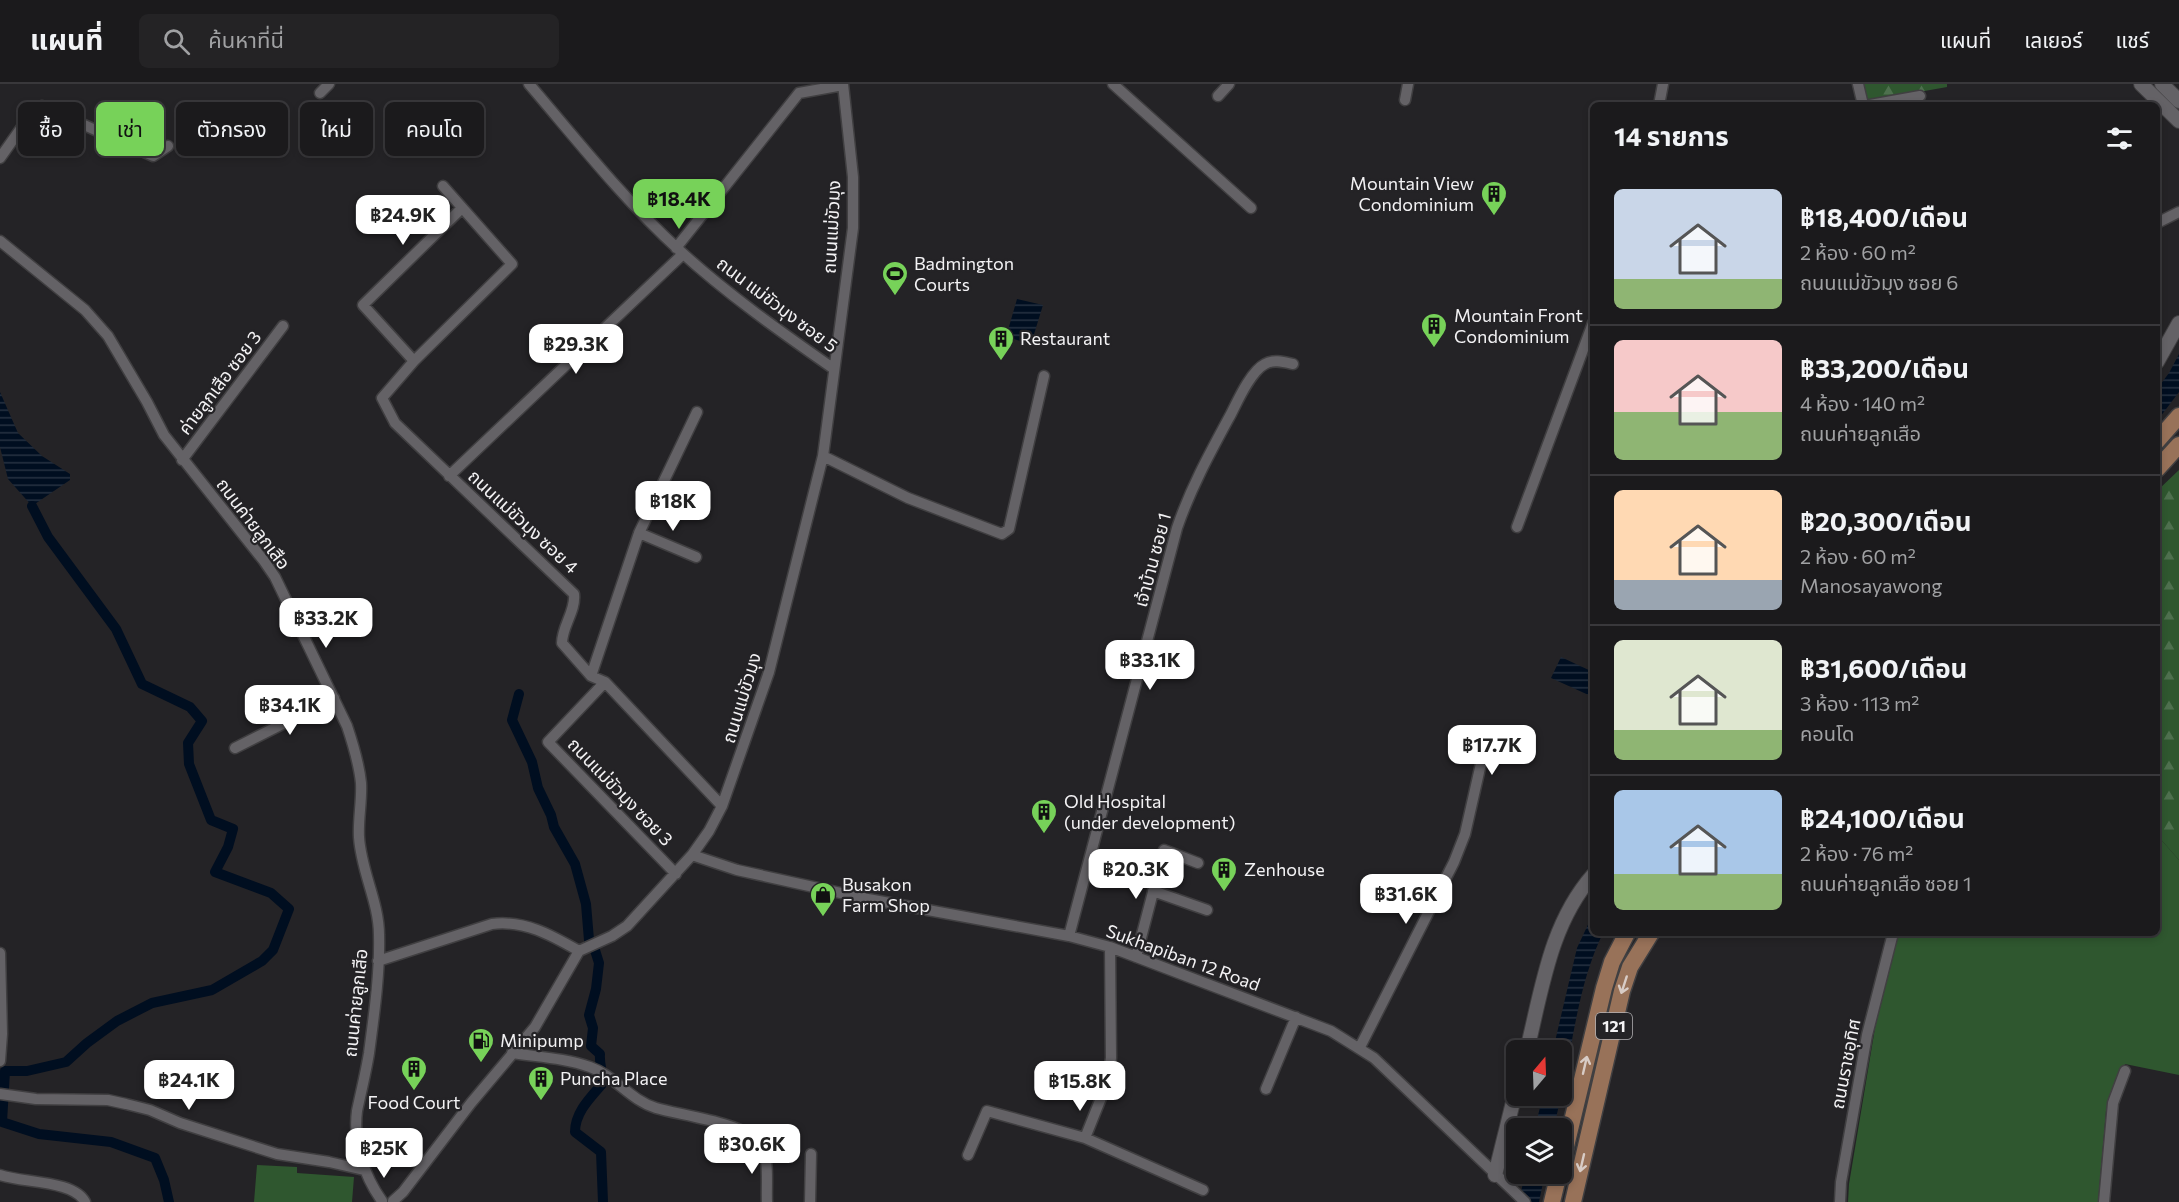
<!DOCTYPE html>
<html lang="th">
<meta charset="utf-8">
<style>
:root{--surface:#1b1a1c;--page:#242325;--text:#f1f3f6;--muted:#a0a1a3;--line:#39383b;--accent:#77d259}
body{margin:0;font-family:Commissioner,"Noto Sans Thai",sans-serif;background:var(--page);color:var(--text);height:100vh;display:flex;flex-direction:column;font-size:22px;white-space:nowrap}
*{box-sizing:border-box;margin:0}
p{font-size:20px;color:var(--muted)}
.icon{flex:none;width:33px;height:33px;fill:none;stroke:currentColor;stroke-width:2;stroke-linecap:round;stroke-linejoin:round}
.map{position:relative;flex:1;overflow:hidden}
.panel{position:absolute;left:1590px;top:18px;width:570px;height:834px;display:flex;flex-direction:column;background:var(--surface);border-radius:9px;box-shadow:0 3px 9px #0003,0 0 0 2px var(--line)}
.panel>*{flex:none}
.guide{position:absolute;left:18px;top:18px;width:570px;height:54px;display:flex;gap:12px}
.needle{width:39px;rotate:19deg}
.fabs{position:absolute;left:1506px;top:956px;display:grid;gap:12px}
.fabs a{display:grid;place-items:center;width:66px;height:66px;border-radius:9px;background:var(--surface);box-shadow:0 3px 9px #0003,0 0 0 2px var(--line);font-size:30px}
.price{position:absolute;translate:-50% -51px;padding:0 14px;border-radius:12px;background:#fff;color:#222;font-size:20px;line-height:39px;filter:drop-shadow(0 2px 3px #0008)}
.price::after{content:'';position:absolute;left:50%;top:36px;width:18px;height:14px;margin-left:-9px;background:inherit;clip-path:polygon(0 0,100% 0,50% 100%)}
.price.on{background:var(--accent);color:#111}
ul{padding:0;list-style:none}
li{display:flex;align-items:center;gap:18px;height:150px;padding:0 24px}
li+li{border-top:2px solid var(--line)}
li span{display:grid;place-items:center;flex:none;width:168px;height:120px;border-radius:9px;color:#555}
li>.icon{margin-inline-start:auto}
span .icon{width:72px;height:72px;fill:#fffc;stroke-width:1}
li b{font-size:26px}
h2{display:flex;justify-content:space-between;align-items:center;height:72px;padding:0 24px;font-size:26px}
.chip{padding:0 21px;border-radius:9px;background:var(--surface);box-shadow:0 3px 9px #0003,0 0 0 2px var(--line);font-size:21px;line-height:54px}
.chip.on{background:var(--accent);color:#111}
header{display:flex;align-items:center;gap:36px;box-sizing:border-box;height:84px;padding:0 30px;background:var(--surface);border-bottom:2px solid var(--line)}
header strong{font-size:28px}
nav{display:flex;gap:33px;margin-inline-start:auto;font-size:21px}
.search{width:420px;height:54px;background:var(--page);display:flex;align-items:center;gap:15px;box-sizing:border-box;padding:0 21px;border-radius:9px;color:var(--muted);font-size:22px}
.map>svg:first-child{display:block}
.grass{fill:#2f572f}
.forest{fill:url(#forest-firs)}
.water{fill:url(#water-rules)}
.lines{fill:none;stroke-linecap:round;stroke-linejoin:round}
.canal{stroke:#000e20;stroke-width:10}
.street-casing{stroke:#403f41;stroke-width:13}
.secondary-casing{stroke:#403f41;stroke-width:16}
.primary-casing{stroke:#403f41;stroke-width:19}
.street{stroke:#646266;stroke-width:10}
.secondary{stroke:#646266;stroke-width:14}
.primary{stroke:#987259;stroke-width:16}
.oneway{stroke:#d8ccc6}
.labels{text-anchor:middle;stroke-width:4.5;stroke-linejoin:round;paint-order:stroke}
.shield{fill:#242326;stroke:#b5b4b6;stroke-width:1.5}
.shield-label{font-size:16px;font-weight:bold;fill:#f3f2f4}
.poi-label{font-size:18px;fill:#f3f2f4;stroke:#242326;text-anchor:start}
.street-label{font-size:18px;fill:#f3f2f4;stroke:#242326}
</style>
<header>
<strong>แผนที่</strong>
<div class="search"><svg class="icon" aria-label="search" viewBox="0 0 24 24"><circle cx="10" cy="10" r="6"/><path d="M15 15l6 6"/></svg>ค้นหาที่นี่</div>
<nav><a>แผนที่</a><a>เลเยอร์</a><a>แชร์</a></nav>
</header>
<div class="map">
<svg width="2179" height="1118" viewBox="0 0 2179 1118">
<defs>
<pattern id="forest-firs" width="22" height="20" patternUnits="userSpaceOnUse" patternTransform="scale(1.5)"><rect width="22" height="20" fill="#2f572f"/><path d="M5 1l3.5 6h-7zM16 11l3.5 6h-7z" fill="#4e704e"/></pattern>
<pattern id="water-rules" width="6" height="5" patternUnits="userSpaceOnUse" patternTransform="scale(1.5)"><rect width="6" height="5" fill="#000e20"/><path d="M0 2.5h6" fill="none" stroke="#263241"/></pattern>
</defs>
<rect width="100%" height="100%" fill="#242326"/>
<path class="grass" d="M2157 751 2179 776V991L2125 980 2106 1027 2098 1118H1848L1849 1100 1875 944 1899 849H2157Z
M257 1081 297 1083V1089L354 1093 352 1118H254Z"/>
<path class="forest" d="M1863 0H1947V3L1868 17Z
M2179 386V776L2157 751V407Z"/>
<path class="water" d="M1017 215 1043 221 1031 260 1006 253Z
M2179 270V308L2157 337V305L2169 289Z
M0 308 18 349 42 372 70 390V396L32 422 8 395 0 363Z
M1561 573 1593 588V613L1551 594Z
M1593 830V849H1603C1579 898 1573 956 1562 1009V966H1553L1577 864Z
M1543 1011H1561L1554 1044H1535Z
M1525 1089H1545L1539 1118H1519Z"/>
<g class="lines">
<path class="canal" d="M32 422 48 453 116 545 142 600 190 623 202 637 188 659 189 680 211 736 233 745 228 763 215 788 271 809 289 825 273 866 262 877 212 906 152 919 117 937 87 959 66 978 27 987H5L2 1038 39 1050 111 1058 155 1074 164 1096 169 1118
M519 610 512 636 532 678 538 704 551 731 554 743 575 780 586 820 589 856
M594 863 599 879 596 905 589 931 593 944 591 962 600 970C599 981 603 988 603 999 591 1013 575 1028 575 1048L601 1068 603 1118"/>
<defs>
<path id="street" d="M529 0C577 56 624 116 679 166 727 210 781 248 834 285
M1113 0 1251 124
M1858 0 1863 21
M320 9 329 0
M1218 12 1229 0
M1405 16 1408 0
M1659 21 1663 0
M1870 21 1920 12
M0 74 34 26 42 22 153 72 168 62
M443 102 512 180 414 277 382 314 395 339 574 510C576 527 562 542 562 559L591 592 605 598 722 722
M2157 139 2179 128
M0 157 85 226 108 252 147 318 164 351 264 477 275 493 347 642C353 660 359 679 361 699 362 717 358 735 359 753 361 787 379 818 379 851 380 890 374 931 369 969 366 988 361 1008 357 1027 353 1058 364 1092 382 1117
M676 164 799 9 843 1
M414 277 363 221 462 124
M823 372 908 414 1002 450 1009 445 1044 292
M182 376 283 242
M449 392 683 170
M1517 443 1593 239
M639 449 696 473
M591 592 639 449 697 328
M605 598 548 658 676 790
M235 664 334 614
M692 771 737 786 868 815 1069 852 1110 863 1331 947 1374 974 1525 1118
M1090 775 1156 796
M1153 807 1207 826
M1069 852 1177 444C1191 403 1211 367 1231 330 1238 316 1251 287 1265 280 1273 275 1284 278 1293 280
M0 869 2 950 0 977
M1136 873 1164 766 1198 779
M378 877 492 840C525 836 551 851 579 867
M1360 963 1454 778 1465 750 1487 653
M512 969C538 973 565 974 590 983 615 992 630 1016 656 1024 679 1031 745 1039 760 1059 770 1074 766 1101 767 1118
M1266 1005 1296 933
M0 1010 36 1015 108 1016 126 1020 150 1026 180 1039 277 1070 329 1078 364 1086
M1085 1054 1203 1106
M968 1071 987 1027 1085 1054 1107 999 1111 974 1110 863
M0 1091C22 1099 74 1096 85 1118
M393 1117 403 1108 471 1019 535 943 579 867 612 852 627 842 692 771 709 747 722 722 769 588 823 372 853 144V93L843 0
M810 1118 811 1070
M1840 1118 1841 1098 1867 951 1893 849
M2104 1118 2113 1019 2125 987"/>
<path id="secondary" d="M2141 0 2179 37
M2162 0 2179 17
M2157 278 2179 239
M1527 966C1542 905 1550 840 1593 791
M1495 1091 1516 1006"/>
<path id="primary" d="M2157 357 2179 332
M2157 385 2179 361
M1562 1079 1604 904 1612 878 1627 849
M1552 1118 1559 1089
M1573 1118 1622 907 1630 883 1651 849"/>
</defs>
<use href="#street" class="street-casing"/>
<use href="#secondary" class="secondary-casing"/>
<use href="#primary" class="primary-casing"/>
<use href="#street" class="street"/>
<use href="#secondary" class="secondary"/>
<use href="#primary" class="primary"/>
</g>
<defs><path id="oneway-shaft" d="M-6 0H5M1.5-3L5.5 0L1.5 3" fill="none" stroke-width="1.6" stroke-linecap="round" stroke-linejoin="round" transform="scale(1.5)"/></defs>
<g class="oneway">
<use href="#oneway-shaft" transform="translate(1624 901) rotate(108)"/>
<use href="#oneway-shaft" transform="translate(1585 981) rotate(-77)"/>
<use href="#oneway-shaft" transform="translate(1582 1079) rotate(103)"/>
</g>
<defs>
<symbol id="building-pin" viewBox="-11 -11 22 30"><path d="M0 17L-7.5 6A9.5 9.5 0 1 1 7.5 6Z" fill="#77d259" stroke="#242326"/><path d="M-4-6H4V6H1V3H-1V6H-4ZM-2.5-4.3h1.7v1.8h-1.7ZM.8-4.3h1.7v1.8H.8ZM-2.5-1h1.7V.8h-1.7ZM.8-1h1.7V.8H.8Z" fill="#111"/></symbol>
<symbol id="stadium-pin" viewBox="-11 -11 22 30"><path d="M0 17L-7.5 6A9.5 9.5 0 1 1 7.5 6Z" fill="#77d259" stroke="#242326"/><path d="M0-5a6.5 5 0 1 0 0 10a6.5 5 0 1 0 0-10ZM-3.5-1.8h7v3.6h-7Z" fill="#111"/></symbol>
<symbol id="shop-pin" viewBox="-11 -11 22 30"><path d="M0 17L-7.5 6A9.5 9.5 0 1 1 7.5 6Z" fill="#77d259" stroke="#242326"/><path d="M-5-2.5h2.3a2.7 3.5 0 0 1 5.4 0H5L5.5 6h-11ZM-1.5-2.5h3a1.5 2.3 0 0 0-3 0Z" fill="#111"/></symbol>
<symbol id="fuel-pin" viewBox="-11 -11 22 30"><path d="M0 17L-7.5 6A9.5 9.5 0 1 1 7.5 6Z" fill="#77d259" stroke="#242326"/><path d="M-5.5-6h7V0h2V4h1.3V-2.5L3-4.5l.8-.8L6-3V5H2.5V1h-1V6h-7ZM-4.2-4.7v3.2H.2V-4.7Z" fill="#111"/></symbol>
</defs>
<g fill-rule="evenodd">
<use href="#building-pin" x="1479" y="95" width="30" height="40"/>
<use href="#stadium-pin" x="880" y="175" width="30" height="40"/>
<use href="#building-pin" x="1419" y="227" width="30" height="40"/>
<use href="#building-pin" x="986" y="240" width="30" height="40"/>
<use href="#building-pin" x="1029" y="713" width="30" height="40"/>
<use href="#building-pin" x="1209" y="771" width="30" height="40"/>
<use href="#shop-pin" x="808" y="796" width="30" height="40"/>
<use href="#fuel-pin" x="466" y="942" width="30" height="40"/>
<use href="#building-pin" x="399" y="970" width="30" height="40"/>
<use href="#building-pin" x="526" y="980" width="30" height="40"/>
</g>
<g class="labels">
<rect class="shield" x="1596" y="929" width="36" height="26" rx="4.5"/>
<g class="shield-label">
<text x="1614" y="948">121</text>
</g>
<g class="poi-label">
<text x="1474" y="106" text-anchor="end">Mountain View<tspan x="1474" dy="21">Condominium</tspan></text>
<text x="914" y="186">Badmington<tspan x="914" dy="21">Courts</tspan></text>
<text x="1454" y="238">Mountain Front<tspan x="1454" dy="21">Condominium</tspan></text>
<text x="1020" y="261">Restaurant</text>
<text x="1064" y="724">Old Hospital<tspan x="1064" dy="21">(under development)</tspan></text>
<text x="1244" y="792">Zenhouse</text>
<text x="842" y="807">Busakon<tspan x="842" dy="21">Farm Shop</tspan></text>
<text x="500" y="963">Minipump</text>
<text x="560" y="1001">Puncha Place</text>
<text x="414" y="1025" text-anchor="middle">Food Court</text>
</g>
<g class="street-label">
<text transform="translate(832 143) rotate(-87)" y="6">ถนนแม่ขัวมุง</text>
<text transform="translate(777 221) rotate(37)" y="6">ถนน แม่ขัวมุง ซอย 5</text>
<text transform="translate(220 299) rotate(-53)" y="6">ค่ายลูกเสือ ซอย 3</text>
<text transform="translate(523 438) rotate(43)" y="6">ถนนแม่ขัวมุง ซอย 4</text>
<text transform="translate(253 440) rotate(53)" y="6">ถนนค่ายลูกเสือ</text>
<text transform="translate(1153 476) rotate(-75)" y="6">เจ้าบ้าน ซอย 1</text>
<text transform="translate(742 614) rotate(-73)" y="6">ถนนแม่ขัวมุง</text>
<text transform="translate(620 708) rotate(46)" y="6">ถนนแม่ขัวมุง ซอย 3</text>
<text transform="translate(1183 874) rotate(20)" y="6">Sukhapiban 12 Road</text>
<text transform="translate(356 919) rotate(-84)" y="6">ถนนค่ายลูกเสือ</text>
<text transform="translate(1846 980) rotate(-79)" y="6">ถนนราชอุทิศ</text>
</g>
</g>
</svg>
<div class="fabs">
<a><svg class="needle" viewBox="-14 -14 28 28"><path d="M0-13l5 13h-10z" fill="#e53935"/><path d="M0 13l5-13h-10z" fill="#a0a1a3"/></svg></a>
<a><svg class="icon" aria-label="layers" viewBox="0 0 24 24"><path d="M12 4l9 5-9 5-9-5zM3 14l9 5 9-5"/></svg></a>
</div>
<b class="price on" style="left:679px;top:146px">฿18.4K</b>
<b class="price" style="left:403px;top:162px">฿24.9K</b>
<b class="price" style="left:576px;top:291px">฿29.3K</b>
<b class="price" style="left:673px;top:448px">฿18K</b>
<b class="price" style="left:326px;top:565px">฿33.2K</b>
<b class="price" style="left:1150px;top:607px">฿33.1K</b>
<b class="price" style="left:290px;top:652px">฿34.1K</b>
<b class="price" style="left:1492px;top:692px">฿17.7K</b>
<b class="price" style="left:1136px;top:816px">฿20.3K</b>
<b class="price" style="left:1406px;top:841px">฿31.6K</b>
<b class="price" style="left:189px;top:1027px">฿24.1K</b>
<b class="price" style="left:1080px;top:1028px">฿15.8K</b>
<b class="price" style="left:752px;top:1091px">฿30.6K</b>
<b class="price" style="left:384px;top:1095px">฿25K</b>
<div class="guide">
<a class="chip">ซื้อ</a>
<a class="chip on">เช่า</a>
<a class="chip">ตัวกรอง</a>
<a class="chip">ใหม่</a>
<a class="chip">คอนโด</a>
</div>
<section class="panel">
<h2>14 รายการ<svg class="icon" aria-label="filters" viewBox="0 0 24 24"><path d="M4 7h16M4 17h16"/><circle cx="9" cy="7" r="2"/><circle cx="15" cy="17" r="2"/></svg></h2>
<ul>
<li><span style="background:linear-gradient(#c9d6e8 75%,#8fb573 0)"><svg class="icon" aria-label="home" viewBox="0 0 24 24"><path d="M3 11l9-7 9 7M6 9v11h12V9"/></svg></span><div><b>฿18,400/เดือน</b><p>2 ห้อง · 60 m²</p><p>ถนนแม่ขัวมุง ซอย 6</p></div></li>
<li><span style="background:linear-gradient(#f6c9c9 60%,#8fb573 0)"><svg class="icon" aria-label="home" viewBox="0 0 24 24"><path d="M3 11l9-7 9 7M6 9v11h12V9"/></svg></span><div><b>฿33,200/เดือน</b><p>4 ห้อง · 140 m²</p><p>ถนนค่ายลูกเสือ</p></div></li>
<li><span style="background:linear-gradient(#ffd9b3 75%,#9aa5b1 0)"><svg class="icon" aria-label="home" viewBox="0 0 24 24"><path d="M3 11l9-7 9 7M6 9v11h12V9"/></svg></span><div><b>฿20,300/เดือน</b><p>2 ห้อง · 60 m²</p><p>Manosayawong</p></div></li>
<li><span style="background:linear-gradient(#dfe7d0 75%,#8fb573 0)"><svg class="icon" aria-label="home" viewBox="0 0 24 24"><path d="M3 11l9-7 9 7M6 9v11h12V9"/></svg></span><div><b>฿31,600/เดือน</b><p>3 ห้อง · 113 m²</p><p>คอนโด</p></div></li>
<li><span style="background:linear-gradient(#a9c7e8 70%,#8fb573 0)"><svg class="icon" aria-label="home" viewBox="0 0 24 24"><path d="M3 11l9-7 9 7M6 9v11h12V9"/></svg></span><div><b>฿24,100/เดือน</b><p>2 ห้อง · 76 m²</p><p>ถนนค่ายลูกเสือ ซอย 1</p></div></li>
</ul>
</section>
</div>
